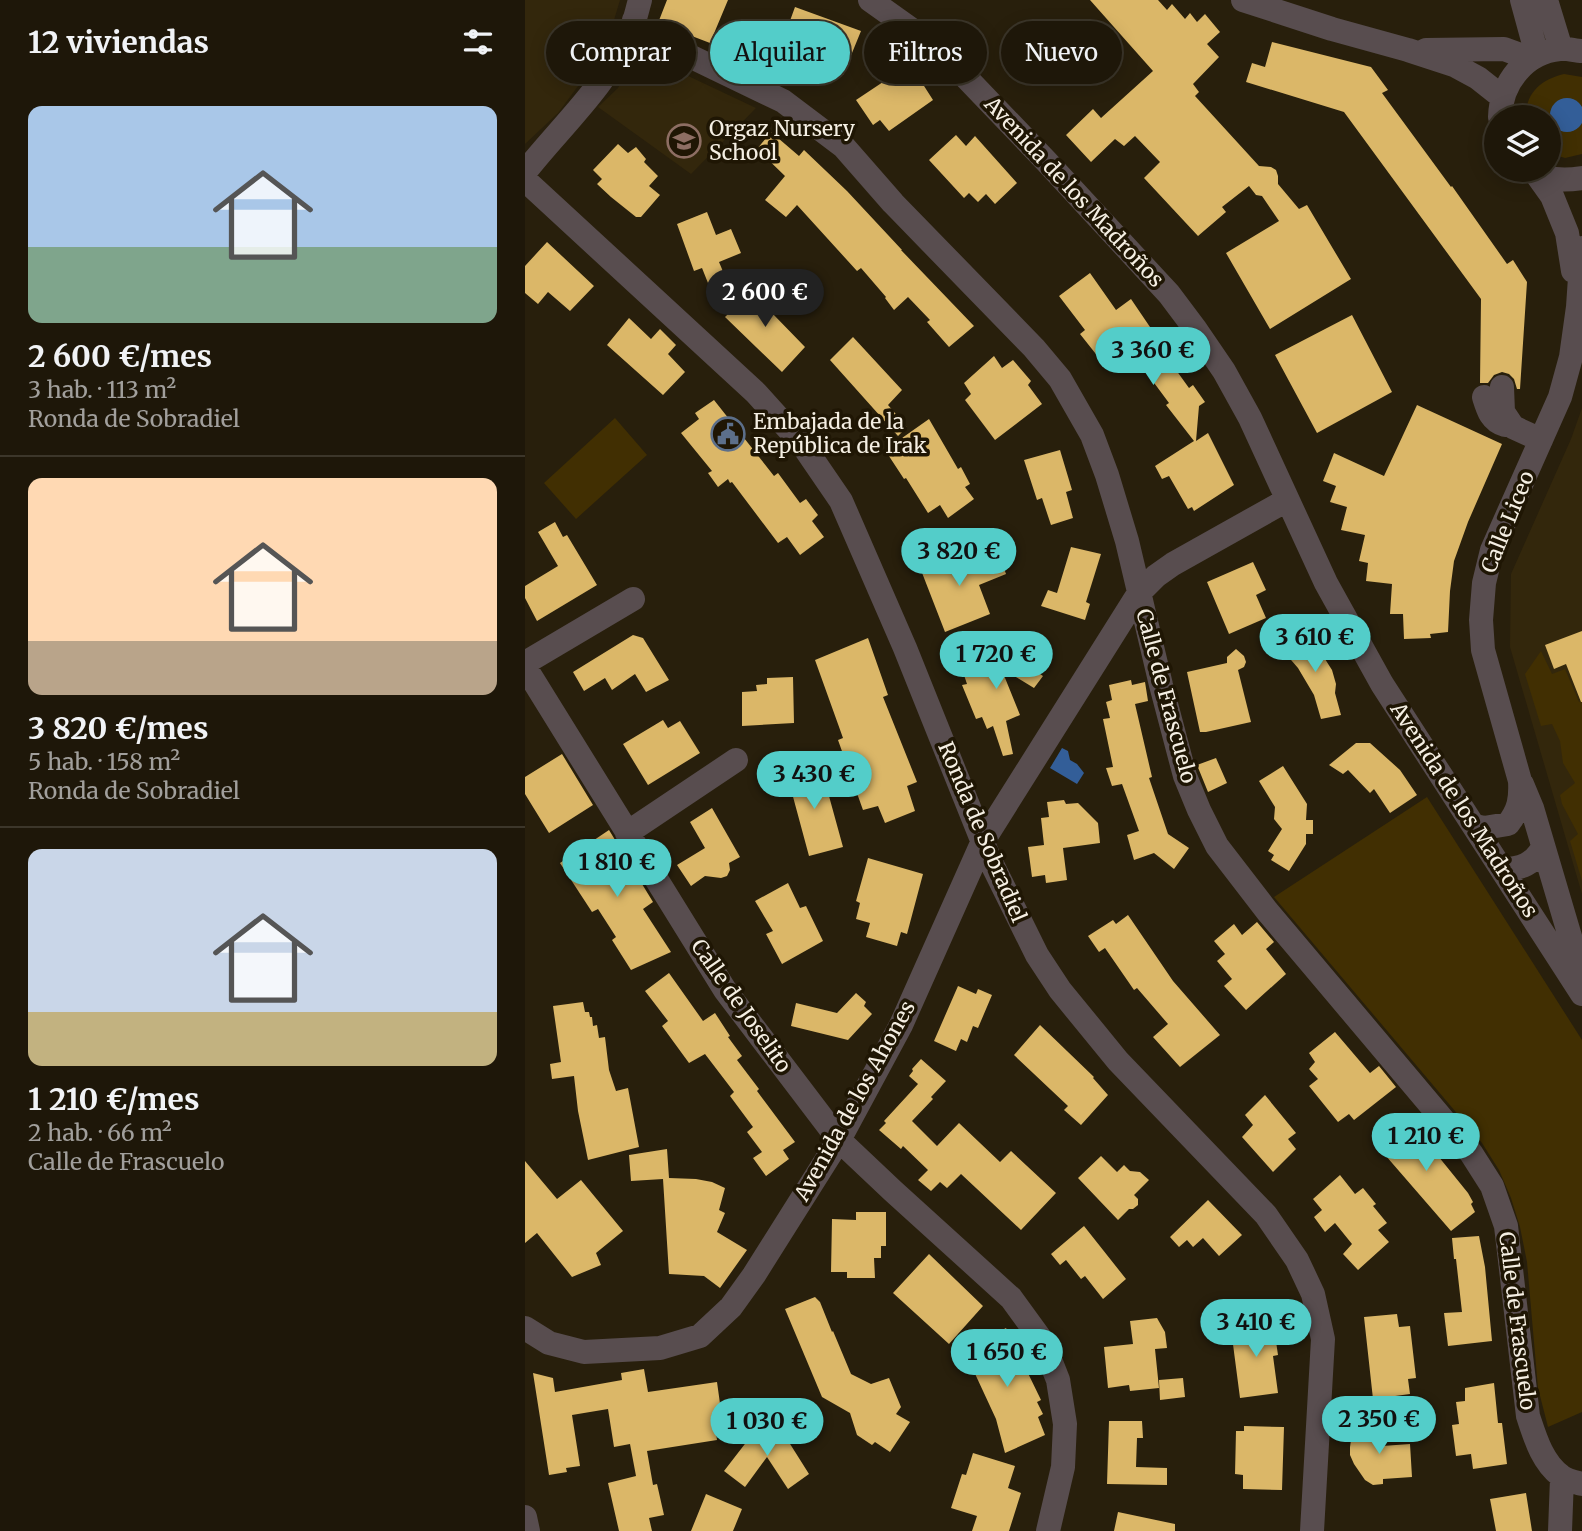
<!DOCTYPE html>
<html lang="es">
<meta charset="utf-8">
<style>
:root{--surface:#1e1709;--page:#262012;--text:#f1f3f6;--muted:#a19f9c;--line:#3c362a;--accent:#53cdc9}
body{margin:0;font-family:Merriweather,serif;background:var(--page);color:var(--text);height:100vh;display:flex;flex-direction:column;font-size:26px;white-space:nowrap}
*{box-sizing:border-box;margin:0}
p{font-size:23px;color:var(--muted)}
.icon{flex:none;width:38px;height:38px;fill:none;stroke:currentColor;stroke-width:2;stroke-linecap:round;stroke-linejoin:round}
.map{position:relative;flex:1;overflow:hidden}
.drawer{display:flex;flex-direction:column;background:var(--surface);width:525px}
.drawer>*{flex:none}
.banner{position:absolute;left:21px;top:21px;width:665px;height:63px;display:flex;gap:14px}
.tools{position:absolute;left:959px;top:105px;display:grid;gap:14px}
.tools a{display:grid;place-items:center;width:77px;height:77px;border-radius:50%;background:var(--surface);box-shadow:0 4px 18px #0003,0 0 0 2px var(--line);font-size:35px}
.price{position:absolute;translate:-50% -60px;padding:0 16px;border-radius:24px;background:var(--accent);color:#111;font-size:23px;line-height:46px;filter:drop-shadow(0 2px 4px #0008)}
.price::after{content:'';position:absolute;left:50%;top:42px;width:21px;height:16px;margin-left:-10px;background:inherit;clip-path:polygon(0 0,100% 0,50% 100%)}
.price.active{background:#222;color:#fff}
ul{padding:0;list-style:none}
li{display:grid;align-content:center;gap:14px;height:371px;padding:0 28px}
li+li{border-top:2px solid var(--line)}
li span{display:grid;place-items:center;height:217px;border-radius:14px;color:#555}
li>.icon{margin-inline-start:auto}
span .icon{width:126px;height:126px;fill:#fffc;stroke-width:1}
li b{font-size:30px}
h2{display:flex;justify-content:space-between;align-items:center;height:84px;padding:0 28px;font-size:30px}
.chip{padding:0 24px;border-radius:32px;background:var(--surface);box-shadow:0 4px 18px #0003,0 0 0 2px var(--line);font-size:24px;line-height:63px}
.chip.active{background:var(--accent);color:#111}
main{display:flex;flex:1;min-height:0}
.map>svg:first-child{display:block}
.built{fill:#33270c}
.green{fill:#412f02}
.water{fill:#335e98}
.building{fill:#dbb768}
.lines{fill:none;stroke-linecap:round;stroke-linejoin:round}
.minor{stroke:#584d4f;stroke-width:24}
.labels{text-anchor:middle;stroke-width:7;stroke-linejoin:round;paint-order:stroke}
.poi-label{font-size:21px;fill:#f5efe3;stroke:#1f1604;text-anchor:start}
.street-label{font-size:21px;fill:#f5efe3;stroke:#1f1604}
</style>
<main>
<section class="drawer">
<h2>12 viviendas<svg class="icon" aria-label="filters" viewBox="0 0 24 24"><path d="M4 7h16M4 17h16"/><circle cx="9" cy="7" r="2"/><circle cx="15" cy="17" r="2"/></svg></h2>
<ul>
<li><span style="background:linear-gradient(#a9c7e8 65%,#7fa58c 0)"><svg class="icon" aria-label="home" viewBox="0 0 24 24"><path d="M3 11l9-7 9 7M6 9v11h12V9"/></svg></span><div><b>2 600 €/mes</b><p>3 hab. · 113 m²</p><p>Ronda de Sobradiel</p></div></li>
<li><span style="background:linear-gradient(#ffd9b3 75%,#b9a48a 0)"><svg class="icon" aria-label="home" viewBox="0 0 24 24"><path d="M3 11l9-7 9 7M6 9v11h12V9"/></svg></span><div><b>3 820 €/mes</b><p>5 hab. · 158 m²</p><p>Ronda de Sobradiel</p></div></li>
<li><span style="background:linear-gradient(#c9d6e8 75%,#c2b280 0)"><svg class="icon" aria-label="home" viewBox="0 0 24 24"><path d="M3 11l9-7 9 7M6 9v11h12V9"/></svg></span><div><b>1 210 €/mes</b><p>2 hab. · 66 m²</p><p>Calle de Frascuelo</p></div></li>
</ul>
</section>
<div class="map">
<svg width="1057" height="1531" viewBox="0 0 1057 1531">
<rect width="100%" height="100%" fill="#281f0c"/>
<path class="built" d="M0 0H95L86 30 59 78 33 113 0 144Z
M117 57H123L231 108 166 174 73 107 93 88 106 63 111 58Z
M1057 408V894L985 647 986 574 1046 439Z"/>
<path class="green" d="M1039 74 1057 77V108L1056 107 1027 124C1037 134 1048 133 1057 123V154L1040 158 1024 153V117H1001C1000 93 1017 79 1039 74Z
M90 418 122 455 51 519 19 483Z
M1016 651 1027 674 1040 669 1054 702 1057 701V881L1045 841 1053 834 1037 804 1035 795 1050 783 1038 763 1035 741 1027 724 1016 726 1000 674Z
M902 797 1057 1040V1412L1023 1427 1013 1388 1002 1262 995 1227 986 1198 974 1170 957 1143 749 897Z"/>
<path class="water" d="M1025 115a17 17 0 1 1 34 0a17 17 0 1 1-34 0Z
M537 748 543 751 545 760 552 764 559 773 552 784 525 768Z"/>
<path class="building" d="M142 0H203L185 43 133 23Z
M565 0H633L642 10 647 4 660 19 665 13 672 22 680 14 695 32 682 44 694 57 668 84 674 92 670 96 734 166 746 167 751 170 753 176V184L774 209 782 205 826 279 745 329 701 253 754 221 737 196 731 195 724 186 697 207 701 212 673 236 619 178 635 162 610 136 599 146 590 139 566 162 541 135 568 109 576 118 628 71Z
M270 7 336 31 318 75 265 56 270 45 258 40Z
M747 42 846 67 863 90 857 93 926 187 927 186 982 264 988 260 1002 282 995 389H992L989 379 984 374 977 372 969 375 963 383H955L956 299 819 112 721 82 727 63 740 67Z
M515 43 533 52 518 77 502 68Z
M385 64 408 100 364 131 355 120 348 125 331 100Z
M246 132 274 156 279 150 322 191 377 250H376L449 326 424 347 402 322 405 320 383 297 369 310 360 298 361 297 336 268 332 271 272 205 261 217 240 200 260 176 232 149Z
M431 135 441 146 450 136 492 183 470 204 461 194 453 202 444 193 439 198 404 160Z
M93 144 103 153 111 147 121 159 119 162 133 176 124 186 135 195 116 217H111L86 197 72 184 77 179 68 170Z
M182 212 191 235 206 229 216 253 194 262 202 281 185 288 177 268 169 271 152 224Z
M22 242 69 286 45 311 23 292 13 304 0 293V266Z
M565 273 591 310 606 299 625 327 623 328 649 361 646 363 664 388 668 385 680 402 674 406 671 441 683 433 709 485 669 511 667 507 663 509 644 476 637 479 630 466 669 441 641 405 644 403 601 345 578 363 555 334 560 330 534 296Z
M232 286 252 308 247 313 280 347 257 372 200 317Z
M827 315 867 392 792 433 750 355Z
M104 318 126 339 135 329 151 345 143 354 160 372 138 395 82 345Z
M328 337 377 390 363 405 382 427 373 436 305 360Z
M469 356 477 368 488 360 506 381 503 385 517 404 470 440 440 400 446 394 439 383Z
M189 400 249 476 253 473 275 503 281 499 293 515 287 521 299 537 275 555 262 537 253 543 207 482 205 483 203 479 193 487 183 473 187 471 156 433 174 419 170 413Z
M892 405 977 444 943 522 929 561 925 591 923 632 905 634 906 638 879 639 878 614H865L867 584 841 581 843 563 834 561 840 535 816 530 822 507 805 502 811 486 798 481 809 453 859 476Z
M404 419 433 469 436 467 445 484 440 487 449 499 423 518 415 505 403 513 381 478 379 479 360 450Z
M535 450 547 490 541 492 548 518 526 525 517 498 512 500 499 460Z
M30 522 38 537 42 535 72 585 12 621 0 598V586L33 566 13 532Z
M546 547 576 554 561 602 565 604 560 620 516 606 523 590 532 593Z
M432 550 440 571 475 557 481 574 454 585 465 614 420 632 394 565Z
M728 562 741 590 731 595 741 618 704 634 682 582Z
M1057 631V702H1056L1041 664 1029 669 1020 645Z
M776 634 786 645 798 649 800 659 807 670 811 684 810 693 816 715 796 719 789 695 773 668 760 653 754 639 769 642Z
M108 635 118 638 144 680 121 692 110 674 87 690 80 678 59 691 48 672Z
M343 638 363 695 358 697 392 782 382 786 390 811 360 823 353 806 338 810 313 740 318 738 290 660Z
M477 648 518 676 509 688 476 668 495 715 481 721 488 754 478 756 468 726 462 729 457 717 451 719 437 685 442 684 438 672 445 669 443 661Z
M711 649 719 656 721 662 719 667 713 670 726 722 681 732H675L662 672 702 663V657Z
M268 677 269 723 217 726V692L232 691 231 685 242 684V678Z
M606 680 607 685 620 682 623 701 610 704 627 777 624 778 643 834 664 848 649 869 629 853 609 860 602 835 614 831 597 784 587 786 581 768 588 767 578 719 585 718 581 702 587 700 584 685Z
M138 720 143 728 155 721 175 753 123 785 98 744Z
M831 743H845L875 770 892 795 865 813 849 789 845 793 823 770 818 774 804 765Z
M37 754 68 805 24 833 0 794V777Z
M691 758 702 783 683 792 672 765Z
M758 766 782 804 781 820H788V834H781V844L764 871 746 860 749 855 743 851 757 829 749 819 750 807 734 781Z
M296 767 318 847 284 856 267 793 263 794 258 778Z
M539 800 541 804 553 803 573 823 575 843 538 848 542 880 521 883 520 875 507 877 503 847 519 845 516 818 524 817 522 802Z
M187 808 215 857 204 863 205 870 202 876 196 878 180 876 166 886 152 865 180 848 165 822Z
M84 830 128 902 118 909 146 952 106 970 87 940 91 937 73 909 67 912 35 863Z
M343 858 398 874 382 934 376 932 372 946 341 937 345 923 331 919 335 903 331 901Z
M263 883 275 908 281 906 298 941 257 964 241 934 248 931 230 901Z
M603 915 648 981 695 1035 655 1067 628 1037 643 1024 612 988 609 990 580 948 574 952 563 936 588 920 591 924Z
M732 922 749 942 741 949 761 974 721 1010 699 986 707 979 692 961 700 954 689 941 709 924 717 935Z
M144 973 178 1021 190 1013 205 1036 203 1037 217 1056 212 1060 234 1089 232 1091 270 1142 258 1150 264 1159 241 1176 228 1158 237 1152 222 1132 228 1127 205 1096 209 1092 180 1054 164 1063 137 1026 143 1021 120 991Z
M433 986 451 994 453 989 467 995 453 1028 448 1026 442 1042 436 1039 431 1051 409 1041Z
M331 993 341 1002 339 1006 347 1014 323 1040 266 1026 271 1003 312 1013Z
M58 1002 60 1012H64L65 1017H67L68 1026 72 1025 74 1038 80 1037 84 1070 91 1091 103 1088 114 1147 63 1160 53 1111 49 1076 27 1079 25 1064 36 1062 28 1006Z
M515 1025 569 1077 568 1078 583 1095 556 1125 539 1110 543 1106 489 1055Z
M810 1032 845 1073 854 1066 871 1087 829 1120 824 1114 813 1122 784 1086 793 1079 784 1069 790 1062 784 1053Z
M396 1059 421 1081 406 1097 408 1099 387 1121 412 1146 434 1123 475 1162 486 1151 531 1193 496 1230 436 1174 422 1188 415 1182 406 1191 393 1180 403 1170 378 1146 376 1149 354 1130 361 1123 359 1121 393 1084 384 1076 388 1071 387 1069Z
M740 1095 771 1133 763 1139 771 1149 748 1172 717 1137 728 1125 720 1115Z
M877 1115 905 1146 943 1193 948 1202 946 1204 950 1212 926 1231 848 1141Z
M142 1149 144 1178 171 1179 187 1182 200 1188 194 1210 200 1213 192 1232 222 1250 195 1288 179 1276 144 1274 138 1179 106 1181 104 1155Z
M576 1156 592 1172 599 1165 605 1171 615 1172 624 1180 609 1195 613 1199V1205L608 1209H604L593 1220 553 1178Z
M0 1161 32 1199 56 1180 98 1231 71 1253 76 1265 47 1277 12 1233 0 1243Z
M815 1175 830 1194 838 1188 851 1204 848 1206 862 1223 853 1230 864 1242 833 1270 818 1254 827 1244 810 1223 800 1232 789 1217 797 1210 788 1199Z
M683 1200 717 1235 694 1256 678 1238 668 1247 662 1240 654 1247 645 1237Z
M331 1212H361V1246H356V1258H349L350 1278H322V1272H306L307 1219 331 1220Z
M559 1226 601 1279 578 1299 560 1276 556 1279 541 1260 535 1265 526 1254Z
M954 1236 960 1267 967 1341 923 1346 919 1313 937 1312 931 1259H929L927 1238Z
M404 1254 458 1306 424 1344 368 1293Z
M290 1297 295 1302 307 1332 308 1331 326 1374 346 1384 364 1378 376 1407 371 1414 385 1422 365 1452 350 1442 347 1445 332 1435 325 1413 297 1397 260 1309Z
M872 1314 874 1327 885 1326 891 1378 883 1379 885 1394 848 1399 839 1317Z
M632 1318 640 1332 642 1348 630 1349 634 1388 605 1391 604 1385 583 1388 579 1347 608 1344 605 1321Z
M748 1321 753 1355 748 1356 753 1393 715 1398 706 1329 731 1325V1323Z
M481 1328 516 1400 512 1402 518 1414 513 1417 520 1435 480 1453 471 1419 439 1350Z
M119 1369 123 1392 192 1382 197 1418 189 1419 192 1440 122 1451 128 1485 132 1484 139 1515 124 1518 127 1531H94L83 1483 111 1476 105 1444 89 1447 83 1409 47 1415 55 1466 41 1468 42 1472 24 1475 8 1373 28 1378 30 1392 97 1380 96 1373Z
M658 1378 660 1397 635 1400 634 1380Z
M969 1383 973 1423H977L982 1464 948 1469 946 1454 931 1456 927 1425 934 1424 931 1402 940 1401V1388Z
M856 1415 857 1446 885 1444 887 1477 858 1479V1484L848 1485 840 1480 829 1464 825 1455V1447L826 1440 839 1426Z
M584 1421H617L618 1438H612L611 1467 642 1468V1485L582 1484Z
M719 1426 759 1427 757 1490 718 1489V1475L710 1474 711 1431H719Z
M233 1427 255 1428 284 1474 263 1489 242 1457 220 1487 199 1471Z
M448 1453 490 1466 483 1488 496 1493 484 1531H447L452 1516 426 1508 437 1474 441 1475Z
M1001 1493 1007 1531H971L965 1499Z
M181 1494 217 1509 208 1531H166Z
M593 1512 650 1524V1531H589Z"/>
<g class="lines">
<path class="minor" d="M345 0 404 42 431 67 521 161 644 294 671 330 699 371 725 418 801 583 857 684 1057 994
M718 0 807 29 883 50 929 65 953 78 977 97
M997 0 1012 55
M1021 0 1036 49
M109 20 113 29 121 35 258 101 319 147 368 203 509 348 535 379 567 435 582 475 602 541 636 685 660 776 674 810 692 846 742 911 946 1153 967 1186 981 1226 1003 1416C1010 1437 1017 1462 1036 1476 1041 1480 1050 1482 1057 1484
M901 50 979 49 1006 59
M975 117C976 83 1000 52 1035 49 1042 48 1050 51 1057 51
M1006 170C1021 181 1039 181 1057 178
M0 172C36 126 82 86 105 31 110 22 112 10 115 0
M1012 175 1027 196 1042 233 1048 271
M0 180 231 393 277 444 316 501 380 648 465 860 512 955 535 990 593 1061 741 1215 772 1260 788 1294 798 1339 787 1531
M977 387 978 412 988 427 1016 440
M959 397C963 410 966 421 980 425
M0 663 108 599
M0 667 200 990 314 1140 368 1191 486 1298 518 1342 533 1380 540 1424 538 1467 523 1531
M997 784 1007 808 1057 977
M950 826 959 828 983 824C994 810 996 799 995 781L958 650 956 620 959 583 967 550 1035 397 1046 357 1053 307 1057 248
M102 833 211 760
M977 869C996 869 1009 864 1018 847
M0 1328 24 1343 59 1352 135 1348 175 1336 206 1307 229 1275 314 1140 376 1025 458 841 614 593 631 576 648 564 762 500
M0 1517 3 1531
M1035 1531 1037 1478"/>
</g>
<defs>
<symbol id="school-ring" viewBox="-11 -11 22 22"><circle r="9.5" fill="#1f1604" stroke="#8d6e63" stroke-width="1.5"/><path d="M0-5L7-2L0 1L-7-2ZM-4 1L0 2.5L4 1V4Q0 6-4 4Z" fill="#8d6e63"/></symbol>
<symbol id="civic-ring" viewBox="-11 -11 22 22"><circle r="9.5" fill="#1f1604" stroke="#5c6f8a" stroke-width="1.5"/><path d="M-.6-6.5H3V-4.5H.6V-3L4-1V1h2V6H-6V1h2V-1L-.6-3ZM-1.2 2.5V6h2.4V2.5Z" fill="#5c6f8a"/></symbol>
</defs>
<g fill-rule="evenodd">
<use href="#school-ring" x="140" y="122" width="38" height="38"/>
<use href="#civic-ring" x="184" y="415" width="38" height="38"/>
</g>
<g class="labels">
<g class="poi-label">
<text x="184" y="136">Orgaz Nursery<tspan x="184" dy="24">School</tspan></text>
<text x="228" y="429">Embajada de la<tspan x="228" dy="24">República de Irak</tspan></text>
</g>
<g class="street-label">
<text transform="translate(549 192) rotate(47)" y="7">Avenida de los Madroños</text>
<text transform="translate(983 522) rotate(-68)" y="7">Calle Liceo</text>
<text transform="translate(641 696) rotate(75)" y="7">Calle de Frascuelo</text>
<text transform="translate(939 810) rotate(57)" y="7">Avenida de los Madroños</text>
<text transform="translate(457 832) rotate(67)" y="7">Ronda de Sobradiel</text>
<text transform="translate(216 1006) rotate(55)" y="7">Calle de Joselito</text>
<text transform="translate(330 1101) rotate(-61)" y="7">Avenida de los Ahones</text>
<text transform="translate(992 1321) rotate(83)" y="7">Calle de Frascuelo</text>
</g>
</g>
</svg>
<div class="tools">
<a><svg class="icon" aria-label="layers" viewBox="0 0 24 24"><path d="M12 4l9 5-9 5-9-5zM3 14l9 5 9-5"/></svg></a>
</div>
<b class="price active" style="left:240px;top:329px">2 600 €</b>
<b class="price" style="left:628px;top:387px">3 360 €</b>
<b class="price" style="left:434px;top:588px">3 820 €</b>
<b class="price" style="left:790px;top:674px">3 610 €</b>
<b class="price" style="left:471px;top:691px">1 720 €</b>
<b class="price" style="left:289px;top:811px">3 430 €</b>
<b class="price" style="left:92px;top:899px">1 810 €</b>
<b class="price" style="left:901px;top:1173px">1 210 €</b>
<b class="price" style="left:731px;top:1359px">3 410 €</b>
<b class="price" style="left:482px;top:1389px">1 650 €</b>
<b class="price" style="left:854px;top:1456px">2 350 €</b>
<b class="price" style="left:242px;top:1458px">1 030 €</b>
<div class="banner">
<a class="chip">Comprar</a>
<a class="chip active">Alquilar</a>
<a class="chip">Filtros</a>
<a class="chip">Nuevo</a>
</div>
</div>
</main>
